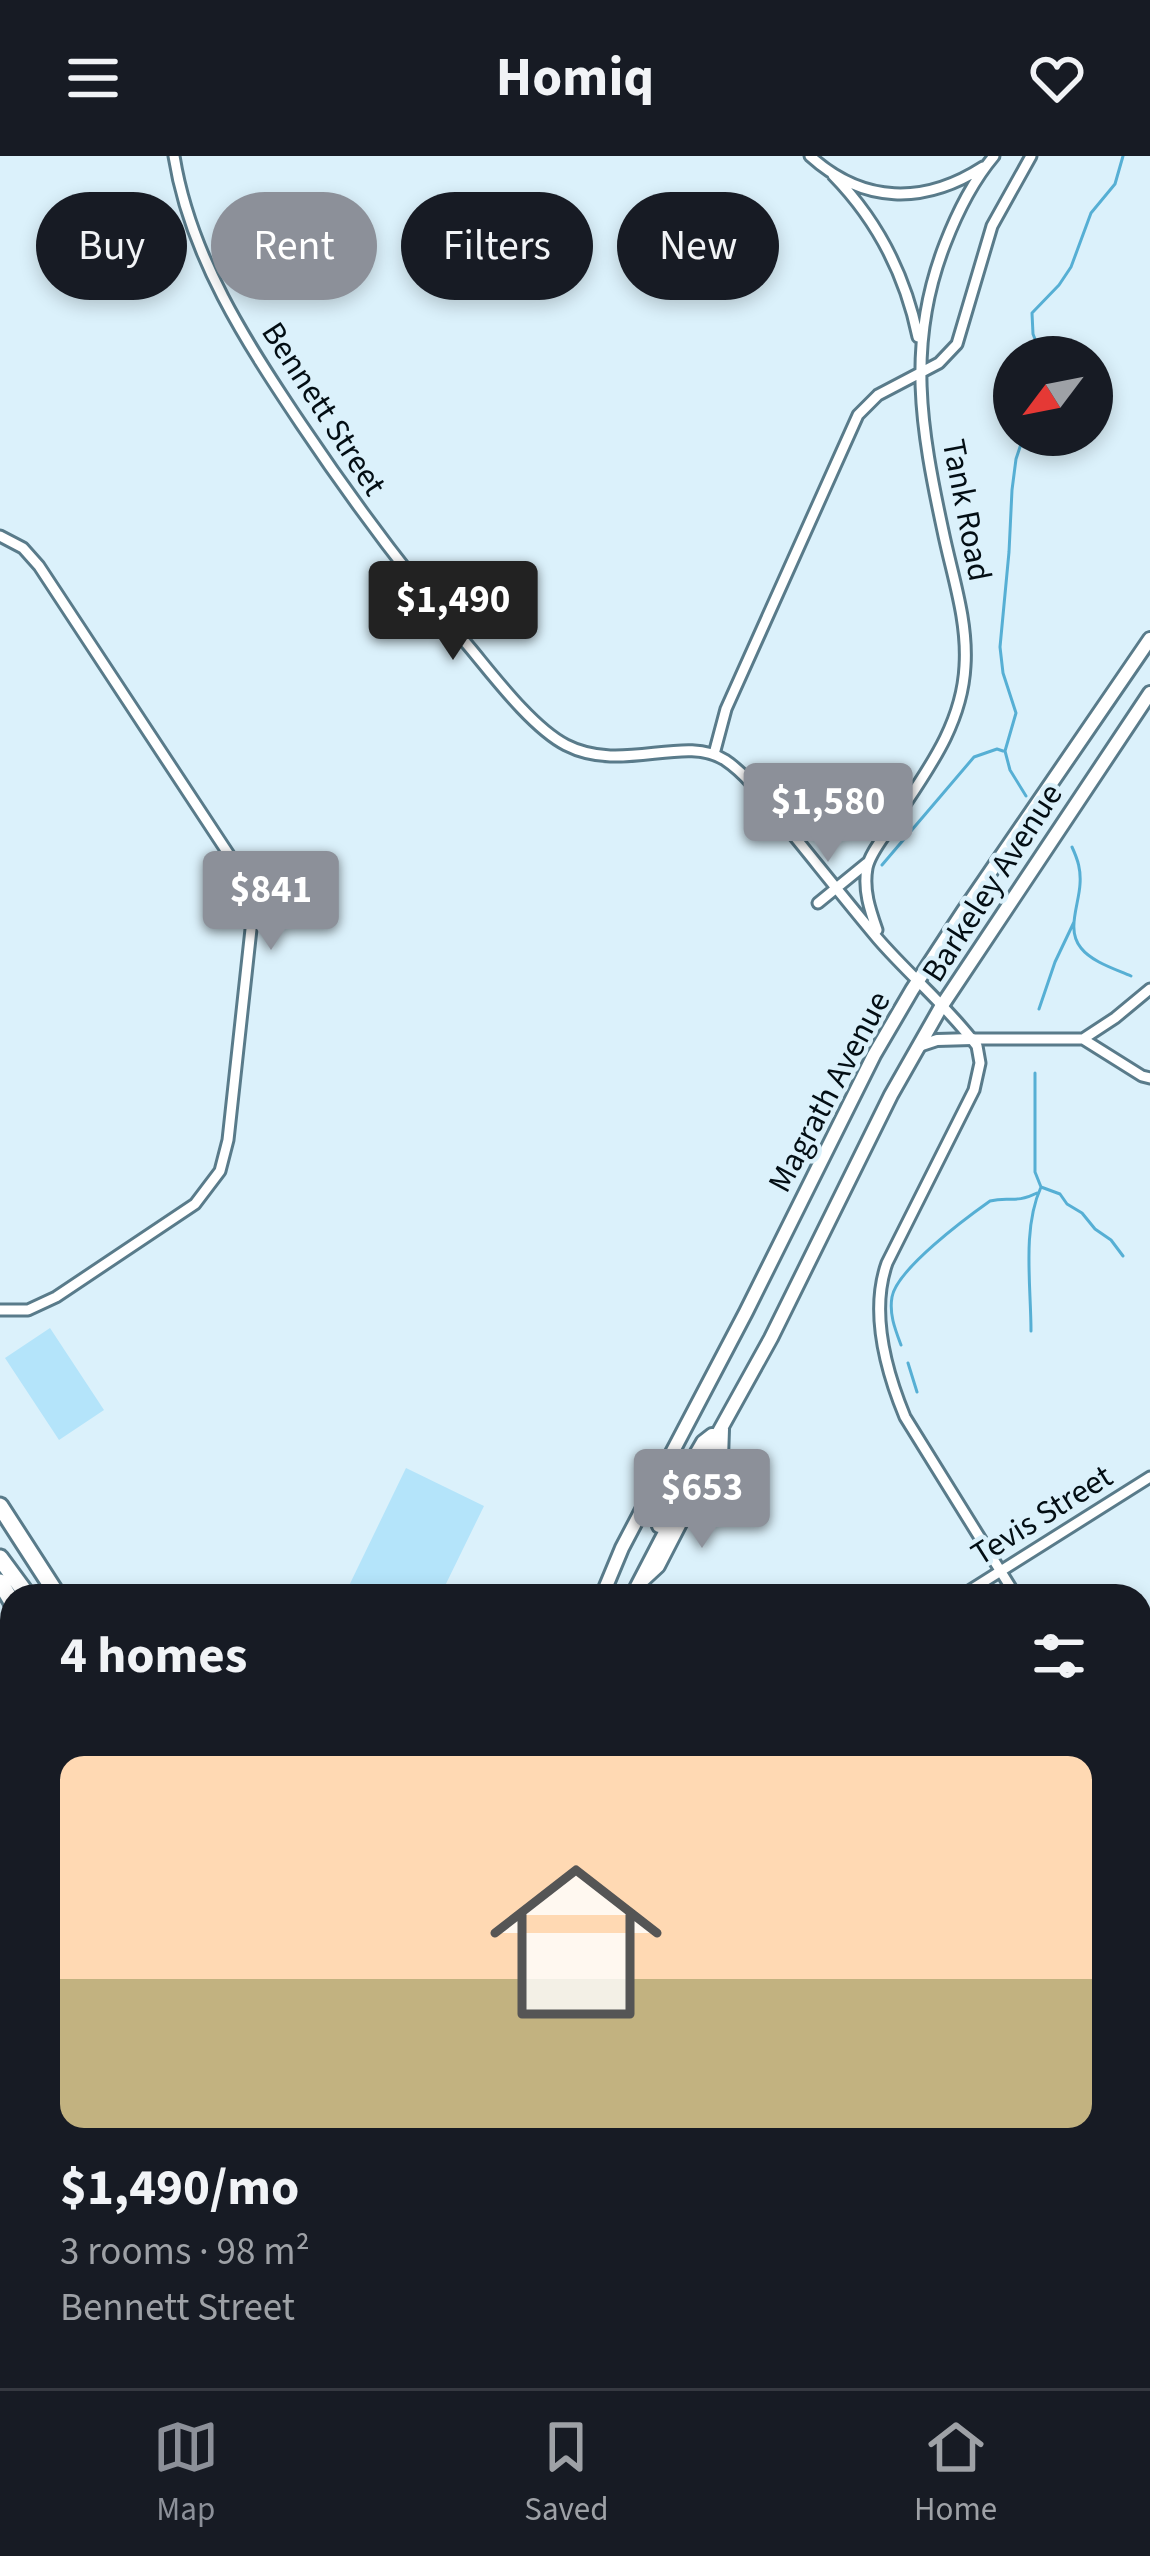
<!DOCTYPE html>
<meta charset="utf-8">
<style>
:root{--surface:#171b24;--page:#242831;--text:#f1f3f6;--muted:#9ea1a6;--line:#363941;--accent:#8c9099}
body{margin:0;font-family:"Source Sans 3",sans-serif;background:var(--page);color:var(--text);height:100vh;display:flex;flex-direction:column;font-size:45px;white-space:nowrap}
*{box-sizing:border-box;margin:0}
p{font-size:39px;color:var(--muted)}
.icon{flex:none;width:66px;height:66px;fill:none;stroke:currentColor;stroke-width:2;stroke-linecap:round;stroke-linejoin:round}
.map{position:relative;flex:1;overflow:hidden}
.panel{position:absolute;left:0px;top:1428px;width:1152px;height:804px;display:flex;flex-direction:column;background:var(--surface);border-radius:36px 36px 0 0;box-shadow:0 6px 18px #0003}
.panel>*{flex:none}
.hud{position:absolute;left:36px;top:36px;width:1080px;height:108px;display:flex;gap:24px}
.needle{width:78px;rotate:238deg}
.fabs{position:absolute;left:993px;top:180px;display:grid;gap:24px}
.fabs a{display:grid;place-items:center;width:120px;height:120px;border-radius:50%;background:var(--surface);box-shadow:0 6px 18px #0003;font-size:60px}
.price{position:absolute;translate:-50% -102px;padding:0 27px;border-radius:12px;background:var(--accent);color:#fff;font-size:39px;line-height:78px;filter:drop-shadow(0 3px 6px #0008)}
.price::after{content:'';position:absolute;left:50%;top:72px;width:36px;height:27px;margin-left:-18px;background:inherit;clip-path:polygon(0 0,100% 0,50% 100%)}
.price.selected{background:#222;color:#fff}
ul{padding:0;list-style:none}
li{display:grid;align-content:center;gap:24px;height:636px;padding:0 60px}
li+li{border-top:3px solid var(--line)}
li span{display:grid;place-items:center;height:372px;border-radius:24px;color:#555}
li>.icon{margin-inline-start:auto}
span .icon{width:216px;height:216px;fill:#fffc;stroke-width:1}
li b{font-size:51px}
h2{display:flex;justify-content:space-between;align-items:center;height:144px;padding:0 60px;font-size:51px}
.pill{padding:0 42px;border-radius:54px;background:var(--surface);box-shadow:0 6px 18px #0003;font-size:42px;line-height:108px}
.pill.selected{background:var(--accent);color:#fff}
header{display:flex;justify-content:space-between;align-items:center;height:156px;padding:0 60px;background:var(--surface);font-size:54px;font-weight:700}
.dock{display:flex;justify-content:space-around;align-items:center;height:168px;border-top:3px solid var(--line);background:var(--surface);font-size:33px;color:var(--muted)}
.dock a{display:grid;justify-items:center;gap:6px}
.dock .selected{color:var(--accent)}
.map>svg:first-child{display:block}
.green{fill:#b4e4fa}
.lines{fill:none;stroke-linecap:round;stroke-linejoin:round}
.stream{stroke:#56afd4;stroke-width:3}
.secondary-tunnel{stroke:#bbcfd8;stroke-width:12;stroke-dasharray:12 6;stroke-linecap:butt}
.minor-casing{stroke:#597b8a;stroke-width:15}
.tertiary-casing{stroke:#597b8a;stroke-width:16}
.secondary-casing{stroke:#597b8a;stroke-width:18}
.trunk-casing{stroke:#597b8a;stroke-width:21}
.minor{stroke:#fff;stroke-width:9}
.tertiary{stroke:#fff;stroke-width:10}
.secondary{stroke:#fff;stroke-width:12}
.trunk{stroke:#fff;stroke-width:15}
.rail{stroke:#64747b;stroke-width:3;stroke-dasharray:24 12;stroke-linecap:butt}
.labels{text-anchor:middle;stroke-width:9;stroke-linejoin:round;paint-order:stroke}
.street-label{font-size:33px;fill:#030e14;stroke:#dbf1fb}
</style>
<header><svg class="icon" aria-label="menu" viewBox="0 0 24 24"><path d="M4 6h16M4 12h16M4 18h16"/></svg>Homiq<svg class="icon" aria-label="heart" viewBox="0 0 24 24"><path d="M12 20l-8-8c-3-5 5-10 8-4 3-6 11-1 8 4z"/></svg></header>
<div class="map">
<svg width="1150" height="2232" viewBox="0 0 1150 2232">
<rect width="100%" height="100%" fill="#dbf1fb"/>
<path class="green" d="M50 1172 104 1254 59 1284 5 1202Z
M406 1312 484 1350 440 1440H344Z"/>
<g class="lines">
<path class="stream" d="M1042 201 1033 178 1032 157 1059 129 1071 111 1091 57 1115 28 1123 0
M1024 279 1016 303 1012 334 1009 396 1000 491 1003 517 1016 557 1005 595 1010 614 1026 640
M1072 691C1078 704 1081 714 1080 728 1079 749 1066 774 1081 792 1092 806 1115 813 1131 820
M882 709 974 601 997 593 1003 595
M1039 853 1055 806 1074 766
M1041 1031 1060 1038 1067 1048 1082 1057 1095 1073 1111 1084 1123 1100
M1031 1175C1031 1129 1022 1073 1041 1031L1035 1016V917
M901 1189C895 1173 889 1158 892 1141 897 1113 966 1062 990 1045 1009 1040 1015 1048 1037 1037
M908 1207 917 1236
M645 2220 656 2232"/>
<path class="secondary-tunnel" d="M693 1342 702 1326
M700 1346 709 1329"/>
<defs>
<path id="minor" d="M174 0C190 100 246 186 301 268 354 347 409 421 471 493 495 522 533 572 566 589 622 618 684 578 725 604 749 620 768 648 786 670 817 708 847 746 878 783 909 819 948 851 977 890L980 907 974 934 887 1107C870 1155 886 1215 905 1261L1016 1440
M810 0C863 48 924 49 983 11
M833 19C878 65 905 118 918 181
M0 380 23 392 39 410 243 720 252 748V764L228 984 220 1015 195 1048 56 1141 28 1154H0
M714 598 726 553 858 259 878 239 939 207 957 188 992 70 1031 0
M818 747 867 707
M877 774C870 754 863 734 867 712 870 696 886 679 894 665 926 616 962 570 965 510 968 464 952 419 943 375 921 273 906 188 945 88 957 57 972 26 994 0
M972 883H1083L1115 862 1150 833
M1083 883 1142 920 1150 922
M961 1440 1150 1321
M0 2091 12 2092
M178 2220 187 2232
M1076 2232 1077 2220"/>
<path id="tertiary" d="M919 890 937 884 972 883
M1140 1878 1150 1879"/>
<path id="secondary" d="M685 1317 703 1286 712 1279
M694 1321 771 1182 891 939 941 851 1150 537
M709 1329 721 1303 722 1273
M659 1370 677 1334
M644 1423 658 1410 693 1342
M602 1440 622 1392 746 1156 874 899 912 834 963 756 1150 483
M632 1440 685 1338
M224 2232 241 2220"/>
<path id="trunk" d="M0 1350 58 1440
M0 1402 28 1440
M0 1426 12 1446
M0 1502 12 1521
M0 1521 12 1548
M0 1597 12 1618
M446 2220 453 2232
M492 2220 499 2232"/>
</defs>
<use href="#minor" class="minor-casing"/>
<use href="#tertiary" class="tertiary-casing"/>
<use href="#secondary" class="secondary-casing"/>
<use href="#trunk" class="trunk-casing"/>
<use href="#minor" class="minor"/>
<use href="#tertiary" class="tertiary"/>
<use href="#secondary" class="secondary"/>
<use href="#trunk" class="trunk"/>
<path class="rail" d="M296 2232 311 2220"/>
</g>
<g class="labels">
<g class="street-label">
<text transform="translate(325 252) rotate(57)" y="12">Bennett Street</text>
<text transform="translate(968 354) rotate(79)" y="12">Tank Road</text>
<text transform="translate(991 726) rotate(-57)" y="12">Barkeley Avenue</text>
<text transform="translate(828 935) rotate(-62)" y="12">Magrath Avenue</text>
<text transform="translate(1041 1358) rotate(-32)" y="12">Tevis Street</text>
</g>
</g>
</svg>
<div class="fabs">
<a><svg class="needle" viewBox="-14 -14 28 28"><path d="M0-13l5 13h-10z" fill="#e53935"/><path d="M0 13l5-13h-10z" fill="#9ea1a6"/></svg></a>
</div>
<b class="price selected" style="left:453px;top:507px">$1,490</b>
<b class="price" style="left:828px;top:709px">$1,580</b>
<b class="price" style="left:271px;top:797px">$841</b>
<b class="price" style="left:702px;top:1395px">$653</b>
<div class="hud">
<a class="pill">Buy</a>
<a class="pill selected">Rent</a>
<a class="pill">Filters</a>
<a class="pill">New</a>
</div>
<section class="panel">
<h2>4 homes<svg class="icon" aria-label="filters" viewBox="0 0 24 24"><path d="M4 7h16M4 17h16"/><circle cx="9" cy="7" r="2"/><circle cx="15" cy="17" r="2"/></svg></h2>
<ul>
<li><span style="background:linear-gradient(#ffd9b3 60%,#c2b280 0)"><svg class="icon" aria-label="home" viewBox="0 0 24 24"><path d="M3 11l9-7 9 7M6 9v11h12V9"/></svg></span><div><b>$1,490/mo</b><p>3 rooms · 98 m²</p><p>Bennett Street</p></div></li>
</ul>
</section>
</div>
<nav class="dock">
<a class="selected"><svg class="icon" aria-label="map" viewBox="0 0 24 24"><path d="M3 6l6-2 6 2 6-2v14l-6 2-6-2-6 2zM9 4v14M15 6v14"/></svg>Map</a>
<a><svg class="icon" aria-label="saved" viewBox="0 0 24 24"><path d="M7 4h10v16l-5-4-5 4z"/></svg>Saved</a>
<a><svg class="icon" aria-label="home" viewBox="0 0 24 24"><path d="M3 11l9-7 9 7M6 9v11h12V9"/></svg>Home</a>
</nav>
